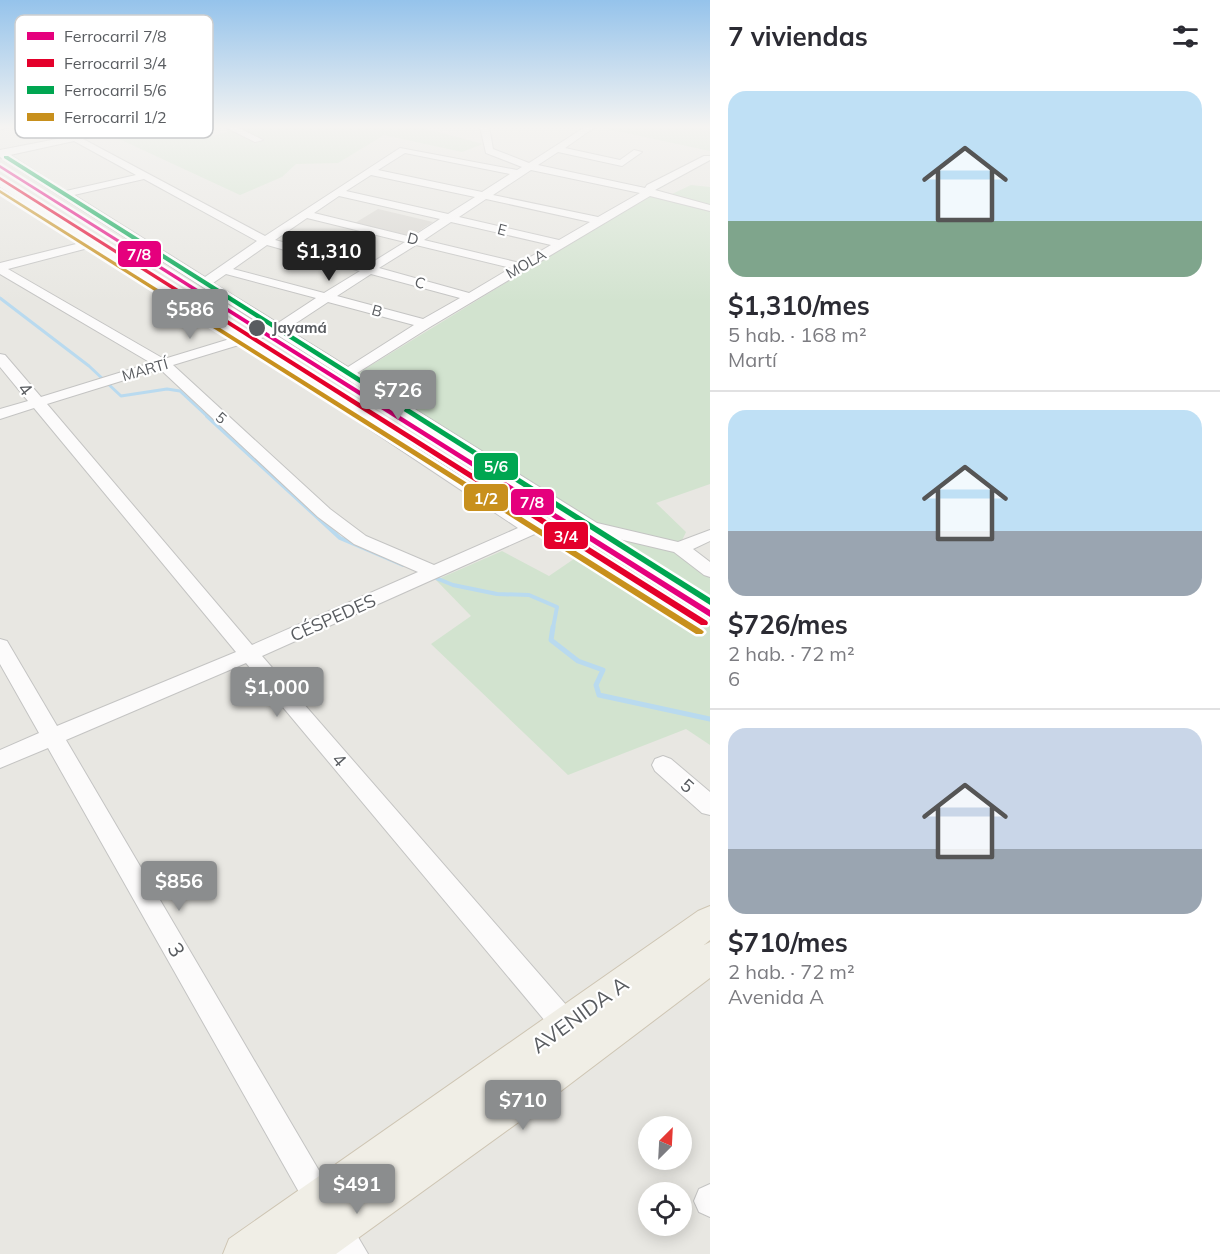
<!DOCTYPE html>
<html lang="es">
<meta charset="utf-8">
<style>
:root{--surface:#fff;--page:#f7f7f7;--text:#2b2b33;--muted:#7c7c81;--line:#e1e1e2;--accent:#8b8d8e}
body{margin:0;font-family:Mulish,sans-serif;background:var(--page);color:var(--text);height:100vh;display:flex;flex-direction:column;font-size:22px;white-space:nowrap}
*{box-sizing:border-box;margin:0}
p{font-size:20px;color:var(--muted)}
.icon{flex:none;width:33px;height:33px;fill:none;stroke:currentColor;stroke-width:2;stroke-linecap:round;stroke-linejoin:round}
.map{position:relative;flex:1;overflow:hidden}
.drawer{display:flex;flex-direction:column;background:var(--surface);width:510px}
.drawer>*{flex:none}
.needle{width:39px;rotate:24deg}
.controls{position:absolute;left:638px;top:1116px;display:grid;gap:12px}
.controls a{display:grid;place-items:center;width:54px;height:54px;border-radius:50%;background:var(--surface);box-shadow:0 3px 15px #0003;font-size:30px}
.price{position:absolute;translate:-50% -51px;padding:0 14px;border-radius:6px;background:var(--accent);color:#fff;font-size:20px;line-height:39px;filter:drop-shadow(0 2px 3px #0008)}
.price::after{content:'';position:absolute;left:50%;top:36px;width:18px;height:14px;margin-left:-9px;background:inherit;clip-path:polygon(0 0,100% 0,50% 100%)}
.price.active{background:#222;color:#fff}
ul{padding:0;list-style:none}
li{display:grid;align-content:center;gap:12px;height:318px;padding:0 18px}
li+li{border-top:2px solid var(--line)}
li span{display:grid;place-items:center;height:186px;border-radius:18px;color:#555}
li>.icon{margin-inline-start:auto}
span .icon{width:108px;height:108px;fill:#fffc;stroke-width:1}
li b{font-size:26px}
h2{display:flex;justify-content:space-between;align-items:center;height:72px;padding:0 18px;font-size:26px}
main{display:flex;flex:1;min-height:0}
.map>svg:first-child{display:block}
.education{fill:#d8d6d1}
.green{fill:#d2e3cf}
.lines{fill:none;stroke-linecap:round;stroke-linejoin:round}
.stream-far2{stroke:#b9daef;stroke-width:3}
.stream-far1{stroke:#b9daef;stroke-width:4}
.stream{stroke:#b9daef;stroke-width:5}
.minor-casing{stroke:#c4c4c3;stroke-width:2}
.major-casing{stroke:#cec5b3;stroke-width:2}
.minor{fill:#fcfbfb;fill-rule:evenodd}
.major{fill:#f0eee6;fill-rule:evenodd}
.rail-1-casing{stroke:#fff;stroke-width:5}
.rail-2-casing{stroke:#fff;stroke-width:5}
.rail-3-casing{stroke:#fff;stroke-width:5}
.rail-4-casing{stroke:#fff;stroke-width:5}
.rail-1{fill:#e5007d;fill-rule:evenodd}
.rail-2{fill:#e4002b;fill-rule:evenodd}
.rail-3{fill:#00a651;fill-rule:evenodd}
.rail-4{fill:#c8901d;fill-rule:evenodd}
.stop-dot{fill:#595c60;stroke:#fff;stroke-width:2}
.labels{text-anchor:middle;stroke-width:4.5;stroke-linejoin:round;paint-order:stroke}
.far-street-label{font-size:15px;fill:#595c60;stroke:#fff}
.far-stop-label{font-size:15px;font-weight:bold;fill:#595c60;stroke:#fff;text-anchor:start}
.street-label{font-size:18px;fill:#595c60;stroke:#fff}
.near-street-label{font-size:21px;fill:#595c60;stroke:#fff}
.key{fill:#fff;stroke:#cdcecf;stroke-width:1.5}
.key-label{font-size:16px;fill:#595c60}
.line-badge{stroke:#fff;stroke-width:2}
.badge-label{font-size:16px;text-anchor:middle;font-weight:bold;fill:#fff}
</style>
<main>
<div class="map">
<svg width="710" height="1254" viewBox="0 0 710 1254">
<rect width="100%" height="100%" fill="#e8e7e2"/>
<path class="education" d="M378 209 433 222 411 236 355 223Z"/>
<path class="green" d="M158 127H188L212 136 236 129 232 127H420L483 144 462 152 384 135 338 163 296 164 282 177 240 195 117 138Z
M598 127H710V151Z
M691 185 710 187V206L670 195Z
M651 194 710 211V484L656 503 686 532 676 553 710 578V745L686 729 568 775 431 644 471 616 436 580 502 551 549 576 606 537 352 377Z"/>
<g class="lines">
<path class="stream-far2" d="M0 298 89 366 121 396 167 389 180 391 208 417"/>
<path class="stream-far1" d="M207 416 340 538 403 565
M431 576 453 585 497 594 529 595 557 607 553 628"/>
<path class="stream" d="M553 627 551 640 578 661 603 670 596 685 599 695 710 719"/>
<defs>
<path id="minor" d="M0 127H7L0 130Z
M51 127H61L76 135 103 127H116L83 139 265 236 400 148 517 170 522 167 486 153 480 127H489L493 149 529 163 585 127H595L565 148 620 160 634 150 642 152 622 166 558 152 538 165 645 188 647 185 704 156H710V160L655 190 710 205V211L650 196 430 327 357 373 597 523 678 542 710 530V541L693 549 710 562V577L704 575 674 552 585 531 276 334 254 340 540 529 537 533 262 656 581 1022 585 1031 581 1040 571 1044 561 1040 246 663 66 740 368 1254H334L48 748 0 768V750L39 733 0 664V639L7 641 57 726 236 652 34 408 0 419V409L28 401 0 367V354L5 355 41 397 151 363 0 274V263L84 242 0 187V180L245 334 267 328 0 157V150L67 137ZM74 141 136 175 66 191 10 155ZM405 153 510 174 482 192 378 170ZM531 170 640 193 598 217 493 195ZM371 175 475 197 448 214 346 191ZM144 179 257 241 205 277 74 195ZM339 196 440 219 412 237 314 213ZM486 199 590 222 559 240 459 217ZM307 218 405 242 368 265 275 240ZM451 222 551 245 520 263 424 240ZM267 245 360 271 324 293 233 269ZM416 245 511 268 469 293 379 268ZM92 247 233 338 164 359 8 269ZM226 274 316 298 278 323 213 283ZM371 274 460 298 423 319 337 296ZM328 302 414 325 348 367 287 329ZM242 344 518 528 434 565 366 536 330 509 173 365ZM160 369 318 517 354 544 418 572 252 645 47 404Z
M225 127H237L263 140 255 142Z
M663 756 671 759 710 792V815L702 813 655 771 652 765 655 759Z
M710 1184V1217L699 1212 694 1201 699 1189Z"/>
<path id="major" d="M710 906V940L704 945 710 942V978L545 1103 336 1254H223L229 1239 698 911Z"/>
</defs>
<use href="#minor" class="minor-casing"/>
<use href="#major" class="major-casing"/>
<use href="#minor" class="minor"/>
<use href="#major" class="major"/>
<defs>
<path id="rail-1" d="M0 165 710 610V617L0 168Z"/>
<path id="rail-2" d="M0 177 707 621 708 623 707 625H701L0 180Z"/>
<path id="rail-3" d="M4 156H8L710 598V605L4 158Z"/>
<path id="rail-4" d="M0 190 702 630 704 632 702 634H696L0 193Z"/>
</defs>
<use href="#rail-1" class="rail-1-casing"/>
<use href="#rail-2" class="rail-2-casing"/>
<use href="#rail-3" class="rail-3-casing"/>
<use href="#rail-4" class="rail-4-casing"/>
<use href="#rail-1" class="rail-1"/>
<use href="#rail-2" class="rail-2"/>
<use href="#rail-3" class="rail-3"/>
<use href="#rail-4" class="rail-4"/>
</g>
<linearGradient id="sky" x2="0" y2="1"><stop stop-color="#95c3eb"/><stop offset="0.42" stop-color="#f5f4f2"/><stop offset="1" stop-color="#f5f4f2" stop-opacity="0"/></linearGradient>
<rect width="710" height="302" fill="url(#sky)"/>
<circle class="stop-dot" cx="257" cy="328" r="9"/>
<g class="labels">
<g class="far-street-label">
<text transform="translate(502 230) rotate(14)" y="5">E</text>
<text transform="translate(413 239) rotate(14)" y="5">D</text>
<text transform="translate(526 264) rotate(-30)" y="5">MOLA</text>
<text transform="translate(420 283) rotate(15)" y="5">C</text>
<text transform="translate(377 311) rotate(15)" y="5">B</text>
<text transform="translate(145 370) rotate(-16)" y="5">MARTÍ</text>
<text transform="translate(221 418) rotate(42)" y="5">5</text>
</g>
<g class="far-stop-label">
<text x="272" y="333">Jayamá</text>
</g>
<g class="street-label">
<text transform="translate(25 389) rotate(52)" y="6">4</text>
<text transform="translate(333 618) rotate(-24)" y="6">CÉSPEDES</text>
<text transform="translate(339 760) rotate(50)" y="6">4</text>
<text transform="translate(687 786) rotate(42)" y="6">5</text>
</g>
<g class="near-street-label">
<text transform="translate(176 950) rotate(60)" y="7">3</text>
<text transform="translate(580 1015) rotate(-36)" y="7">AVENIDA A</text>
</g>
</g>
<rect x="15" y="15" width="198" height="123" rx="9" class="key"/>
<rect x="27" y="32" width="27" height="8" fill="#e5007d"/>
<rect x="27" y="59" width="27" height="8" fill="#e4002b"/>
<rect x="27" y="86" width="27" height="8" fill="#00a651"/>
<rect x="27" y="113" width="27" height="8" fill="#c8901d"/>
<g class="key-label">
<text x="64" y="42">Ferrocarril 7/8</text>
<text x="64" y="69">Ferrocarril 3/4</text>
<text x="64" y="96">Ferrocarril 5/6</text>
<text x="64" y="123">Ferrocarril 1/2</text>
</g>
<g class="line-badge">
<rect x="117" y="240" width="45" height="28" rx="6" fill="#e5007d"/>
<rect x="473" y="452" width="46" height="29" rx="6" fill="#00a651"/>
<rect x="463" y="483" width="46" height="29" rx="6" fill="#c8901d"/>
<rect x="510" y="488" width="45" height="28" rx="6" fill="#e5007d"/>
<rect x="543" y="521" width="46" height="29" rx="6" fill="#e4002b"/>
</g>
<g class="badge-label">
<text x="139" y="260">7/8</text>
<text x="496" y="472">5/6</text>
<text x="486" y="504">1/2</text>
<text x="532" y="508">7/8</text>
<text x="566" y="542">3/4</text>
</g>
</svg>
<div class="controls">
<a><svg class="needle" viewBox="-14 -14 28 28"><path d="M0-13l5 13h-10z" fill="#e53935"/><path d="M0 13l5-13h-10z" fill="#7c7c81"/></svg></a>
<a><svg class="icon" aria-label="locate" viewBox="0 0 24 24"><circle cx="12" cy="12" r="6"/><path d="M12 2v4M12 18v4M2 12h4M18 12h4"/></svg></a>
</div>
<b class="price active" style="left:329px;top:282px">$1,310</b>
<b class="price" style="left:190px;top:340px">$586</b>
<b class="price" style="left:398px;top:421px">$726</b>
<b class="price" style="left:277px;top:718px">$1,000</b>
<b class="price" style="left:179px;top:912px">$856</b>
<b class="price" style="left:523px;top:1131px">$710</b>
<b class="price" style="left:357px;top:1215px">$491</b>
</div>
<section class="drawer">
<h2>7 viviendas<svg class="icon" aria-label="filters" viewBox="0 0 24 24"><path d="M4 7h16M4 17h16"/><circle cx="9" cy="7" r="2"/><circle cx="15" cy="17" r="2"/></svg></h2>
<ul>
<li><span style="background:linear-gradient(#bfe0f5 70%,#7fa58c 0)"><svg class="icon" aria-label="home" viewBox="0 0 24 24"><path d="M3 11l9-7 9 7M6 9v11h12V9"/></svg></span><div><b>$1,310/mes</b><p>5 hab. · 168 m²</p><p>Martí</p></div></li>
<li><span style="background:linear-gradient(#bfe0f5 65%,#9aa5b1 0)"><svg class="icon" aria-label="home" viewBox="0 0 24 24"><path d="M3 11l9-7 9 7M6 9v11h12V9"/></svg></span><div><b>$726/mes</b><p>2 hab. · 72 m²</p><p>6</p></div></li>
<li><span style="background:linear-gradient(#c9d6e8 65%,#9aa5b1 0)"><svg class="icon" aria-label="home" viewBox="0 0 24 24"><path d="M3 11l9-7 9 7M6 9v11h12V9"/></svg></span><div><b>$710/mes</b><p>2 hab. · 72 m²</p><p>Avenida A</p></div></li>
</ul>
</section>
</main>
